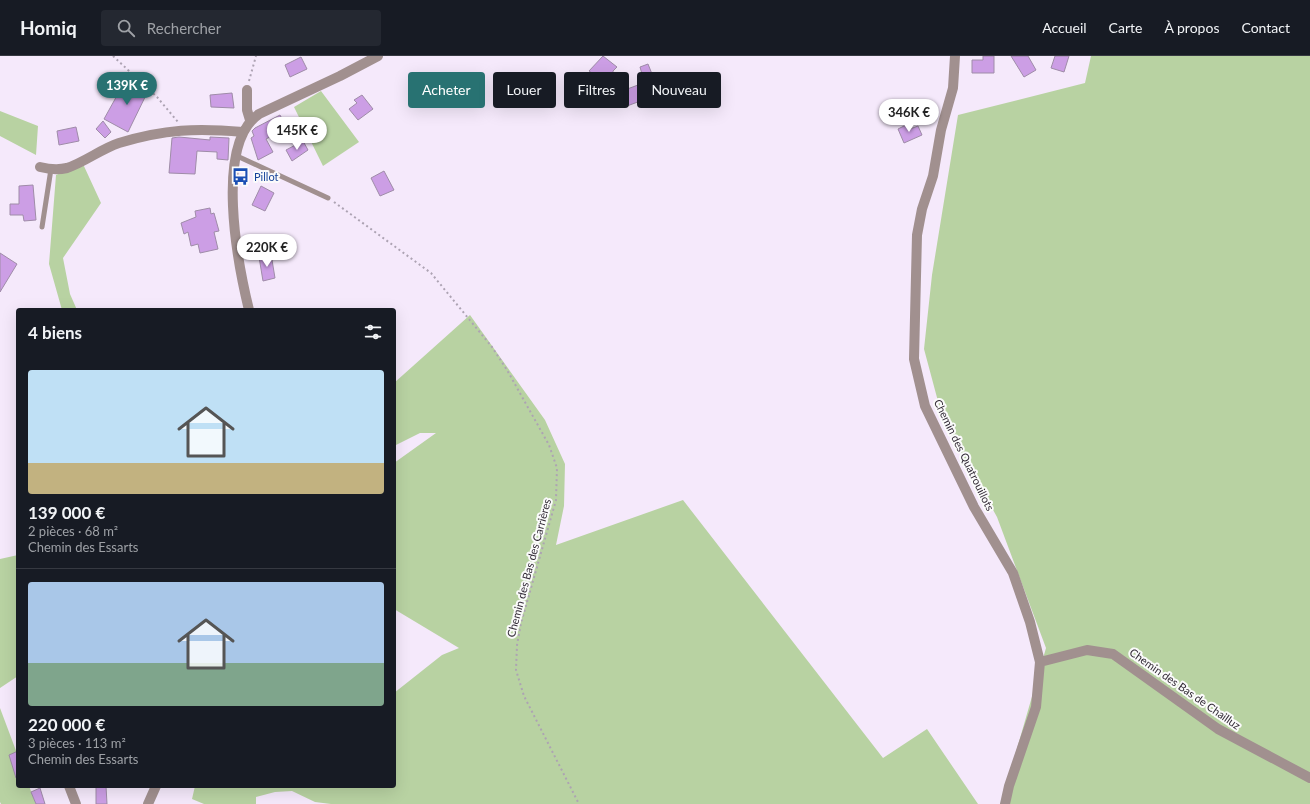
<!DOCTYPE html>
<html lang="fr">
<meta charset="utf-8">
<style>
:root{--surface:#171b24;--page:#242831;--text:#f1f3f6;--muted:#9ea1a6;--line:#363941;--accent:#287272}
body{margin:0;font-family:Lato,sans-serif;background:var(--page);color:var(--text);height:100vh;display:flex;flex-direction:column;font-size:15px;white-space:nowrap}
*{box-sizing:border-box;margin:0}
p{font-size:13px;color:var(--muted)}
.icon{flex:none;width:22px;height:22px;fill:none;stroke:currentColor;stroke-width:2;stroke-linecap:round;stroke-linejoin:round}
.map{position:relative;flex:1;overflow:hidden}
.details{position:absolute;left:16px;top:252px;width:380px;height:480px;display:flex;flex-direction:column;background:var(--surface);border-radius:4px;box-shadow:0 4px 16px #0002}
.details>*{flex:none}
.guide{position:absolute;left:408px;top:16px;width:380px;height:36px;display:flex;gap:8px}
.price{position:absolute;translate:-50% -34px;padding:0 9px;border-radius:14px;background:#fff;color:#222;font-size:13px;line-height:26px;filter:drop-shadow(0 1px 2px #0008)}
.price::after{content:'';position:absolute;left:50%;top:24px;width:12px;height:9px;margin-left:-6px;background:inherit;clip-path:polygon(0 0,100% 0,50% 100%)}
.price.on{background:var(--accent);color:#fff}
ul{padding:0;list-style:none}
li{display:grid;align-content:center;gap:8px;height:212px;padding:0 12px}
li+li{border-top:1px solid var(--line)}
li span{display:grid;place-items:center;height:124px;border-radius:4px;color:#555}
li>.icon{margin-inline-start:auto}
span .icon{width:72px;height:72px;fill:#fffc;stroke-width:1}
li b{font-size:17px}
h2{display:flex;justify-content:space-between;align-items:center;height:48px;padding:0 12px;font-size:17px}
.chip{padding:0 14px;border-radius:4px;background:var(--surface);box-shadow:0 4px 16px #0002;font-size:14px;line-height:36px}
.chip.on{background:var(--accent);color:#fff}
header{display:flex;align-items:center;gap:24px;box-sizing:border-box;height:56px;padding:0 20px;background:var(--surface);border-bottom:1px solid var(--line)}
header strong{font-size:19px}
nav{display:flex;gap:22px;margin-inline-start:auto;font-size:14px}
.search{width:280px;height:36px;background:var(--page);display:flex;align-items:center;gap:10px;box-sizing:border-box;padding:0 14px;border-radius:4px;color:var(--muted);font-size:15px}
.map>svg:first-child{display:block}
.green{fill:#b8d2a2}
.building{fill:#cc9ee5;stroke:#9f8ca8}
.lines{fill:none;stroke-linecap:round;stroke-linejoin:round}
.path{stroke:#ada3b3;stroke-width:2;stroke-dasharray:2 3;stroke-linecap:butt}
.lane{stroke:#a1908f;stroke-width:5}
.street{stroke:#a1908f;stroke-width:10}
.labels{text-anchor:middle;stroke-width:4;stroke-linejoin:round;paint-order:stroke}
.transit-label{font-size:11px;fill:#164399;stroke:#fbfbfb;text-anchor:start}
.street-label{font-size:11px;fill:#312935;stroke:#fbfbfb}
</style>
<header>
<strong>Homiq</strong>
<div class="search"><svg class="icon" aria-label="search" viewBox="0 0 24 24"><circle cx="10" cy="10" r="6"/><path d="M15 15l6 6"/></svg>Rechercher</div>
<nav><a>Accueil</a><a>Carte</a><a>À propos</a><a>Contact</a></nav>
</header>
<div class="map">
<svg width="1310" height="748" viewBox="0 0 1310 748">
<rect width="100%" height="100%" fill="#f5e9fb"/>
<path class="green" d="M1091 0H1310V748H1001L1046 592 997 461 943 364 924 293 932 219 958 59 1085 27Z
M321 35 359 86 323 110 294 51Z
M0 55 38 70 36 99 0 80Z
M83 108 101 147 63 202 70 238 77 254H62L49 208 56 119Z
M470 259 545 364 565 408 564 450 556 489 683 444 883 702 927 673 978 748H331L315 746 292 735 275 736 256 741V748H204L192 743 195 730H394V637L442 599 459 592 394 553V407L436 377H420L394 390V327Z
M18 499V620L0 632V503Z
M0 652 18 700V730H29L36 748H1L0 746Z"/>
<path class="building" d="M603 0 617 11 613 15V25L609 20 604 25 589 15Z
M983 0H994V17H972V4H983Z
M1011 0H1028L1036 14 1024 21Z
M1055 0H1069L1064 16 1051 12Z
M301 1 307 13 290 21 285 9Z
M648 8 652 18H642L640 11Z
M131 22 148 35 128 76 104 63 119 36 123 38Z
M646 26 651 41 627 50 622 35Z
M232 37 234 52 211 51 210 39Z
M362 39 373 53 358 64 349 53 357 47 354 44Z
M280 59 287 72 266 83 273 96 258 104 251 82 254 80 252 75 255 72Z
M103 65 111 76 105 82 96 73Z
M908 68 910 73 918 70 922 79 904 87 898 73Z
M76 71 79 85 59 89 57 75Z
M179 81 210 84V81L229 82 228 104 217 103V96L197 95 195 118 169 117 172 82Z
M303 85 308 94 292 105 286 94Z
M384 115 394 134 380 140 371 122Z
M33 129 36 164 24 165 23 159H10V148H19V130Z
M261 130 274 137 265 155 252 149Z
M210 152 211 158 214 157 219 175 214 176 218 193 200 197 198 188 191 190 188 176 184 178 181 167 196 161 195 155Z
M0 197 17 208 0 236Z
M271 198 275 222 263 225 259 201Z
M18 695V722H16L9 699Z
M96 730H106L107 748H96Z
M40 732 45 748H36L31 736Z"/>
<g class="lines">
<path class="path" d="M113 0 157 41 178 66
M249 25 256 0
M334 146 431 217 492 291 507 314 549 389 557 412 556 444 521 567 517 589 516 614 524 640 579 748"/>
<path class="lane" d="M237 100 328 142
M42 171 51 113"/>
<path class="street" d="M955 0 953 32 941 74 933 120 922 153 917 179 914 303 925 350 974 451 1013 517 1030 566 1040 606 1036 651 1009 730 1005 748
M247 34V54L250 64
M40 111C48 113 58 114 67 112 85 106 101 93 119 87 165 73 197 72 243 76
M249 254C238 209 214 88 259 58L340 20 378 0
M1040 606 1087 594 1113 598 1218 673 1310 722
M69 730 76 748
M148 748 156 730"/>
</g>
<defs>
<symbol id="bus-bare" viewBox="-9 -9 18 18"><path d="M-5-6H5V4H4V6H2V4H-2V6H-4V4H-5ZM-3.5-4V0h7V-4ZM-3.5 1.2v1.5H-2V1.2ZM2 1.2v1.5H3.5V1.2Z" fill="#1a4fb4" stroke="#fbfbfb" stroke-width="2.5" paint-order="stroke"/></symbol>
</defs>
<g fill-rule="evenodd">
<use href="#bus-bare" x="228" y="108" width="25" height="25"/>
</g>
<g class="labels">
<g class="transit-label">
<text x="254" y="125">Pillot</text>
</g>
<g class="street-label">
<text transform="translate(964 399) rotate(64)" y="4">Chemin des Quatrouillots</text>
<text transform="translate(529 512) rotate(-75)" y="4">Chemin des Bas des Carrières</text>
<text transform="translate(1185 633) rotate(35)" y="4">Chemin des Bas de Chailluz</text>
</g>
</g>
</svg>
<b class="price on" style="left:127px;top:50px">139K €</b>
<b class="price" style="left:909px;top:77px">346K €</b>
<b class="price" style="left:297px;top:95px">145K €</b>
<b class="price" style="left:267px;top:212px">220K €</b>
<div class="guide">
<a class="chip on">Acheter</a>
<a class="chip">Louer</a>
<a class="chip">Filtres</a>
<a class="chip">Nouveau</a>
</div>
<section class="details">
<h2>4 biens<svg class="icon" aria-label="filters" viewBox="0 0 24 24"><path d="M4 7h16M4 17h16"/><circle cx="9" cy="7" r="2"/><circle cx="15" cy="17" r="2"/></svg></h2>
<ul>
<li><span style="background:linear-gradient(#bfe0f5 75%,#c2b280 0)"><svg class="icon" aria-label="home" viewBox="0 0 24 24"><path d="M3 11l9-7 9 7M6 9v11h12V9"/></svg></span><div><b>139 000 €</b><p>2 pièces · 68 m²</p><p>Chemin des Essarts</p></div></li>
<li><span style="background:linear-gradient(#a9c7e8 65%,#7fa58c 0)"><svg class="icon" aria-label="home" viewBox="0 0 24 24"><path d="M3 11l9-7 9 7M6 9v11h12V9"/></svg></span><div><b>220 000 €</b><p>3 pièces · 113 m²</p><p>Chemin des Essarts</p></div></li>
</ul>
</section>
</div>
